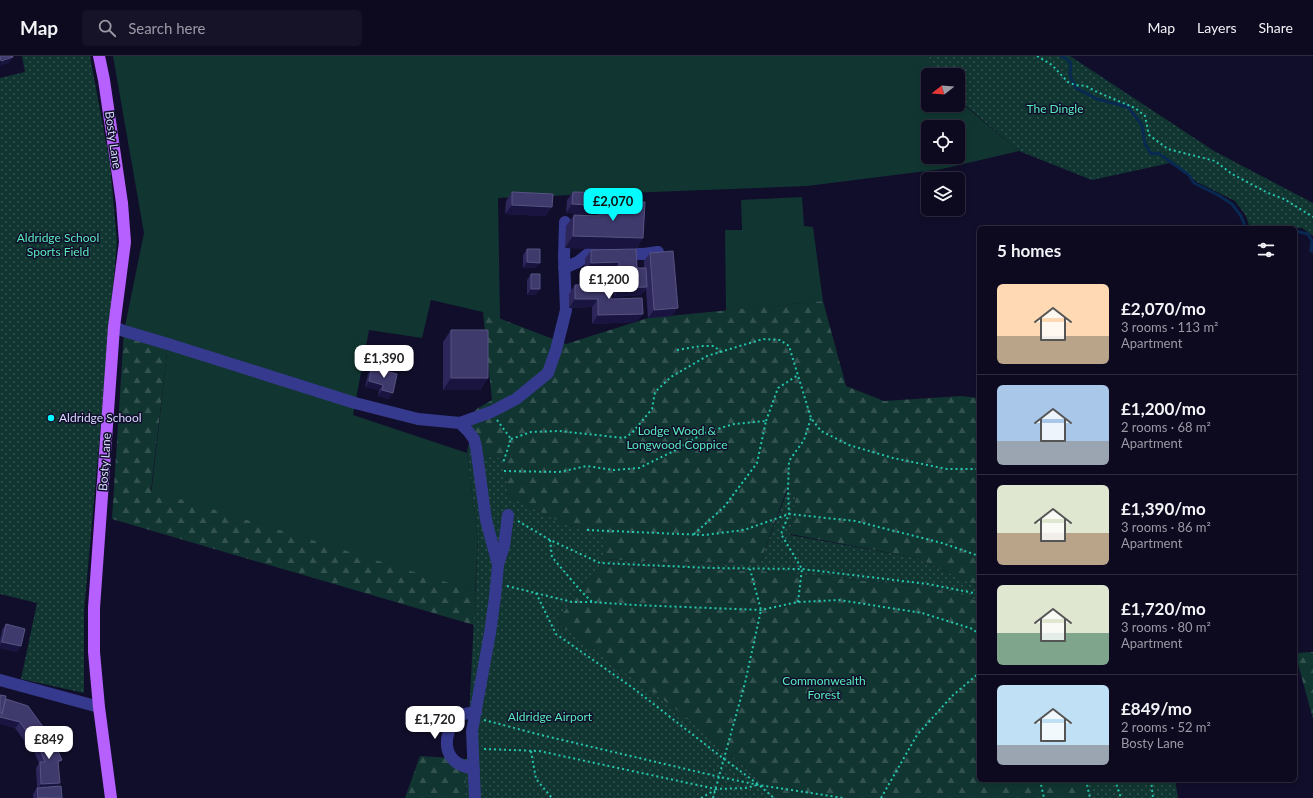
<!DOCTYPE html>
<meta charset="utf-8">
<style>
:root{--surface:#0d0a20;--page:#161329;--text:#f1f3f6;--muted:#9a9aa5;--line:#2d2b3e;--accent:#05fcff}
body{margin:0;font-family:Lato,sans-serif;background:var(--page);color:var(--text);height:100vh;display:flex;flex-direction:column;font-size:15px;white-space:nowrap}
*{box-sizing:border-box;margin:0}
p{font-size:13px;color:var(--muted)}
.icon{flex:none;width:22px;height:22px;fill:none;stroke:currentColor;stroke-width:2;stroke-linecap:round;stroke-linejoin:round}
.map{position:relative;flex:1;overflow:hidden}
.side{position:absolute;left:977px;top:170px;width:320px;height:556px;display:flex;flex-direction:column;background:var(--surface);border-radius:6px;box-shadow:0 2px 6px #0003,0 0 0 1px var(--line)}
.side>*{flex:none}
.needle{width:26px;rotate:253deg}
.controls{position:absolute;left:921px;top:12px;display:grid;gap:8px}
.controls a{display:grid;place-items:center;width:44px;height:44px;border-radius:6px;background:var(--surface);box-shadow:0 2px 6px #0003,0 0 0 1px var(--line);font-size:20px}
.price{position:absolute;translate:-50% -34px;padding:0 9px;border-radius:8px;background:#fff;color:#222;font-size:13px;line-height:26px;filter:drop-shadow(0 1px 2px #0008)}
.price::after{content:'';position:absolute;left:50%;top:24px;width:12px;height:9px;margin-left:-6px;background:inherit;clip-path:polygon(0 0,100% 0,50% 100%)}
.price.on{background:var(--accent);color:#111}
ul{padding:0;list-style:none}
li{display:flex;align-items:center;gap:12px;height:100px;padding:0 20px}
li+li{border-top:1px solid var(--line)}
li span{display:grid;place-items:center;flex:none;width:112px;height:80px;border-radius:6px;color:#555}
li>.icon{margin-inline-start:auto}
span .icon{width:48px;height:48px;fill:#fffc;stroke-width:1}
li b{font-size:17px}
h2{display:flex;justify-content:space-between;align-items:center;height:48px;padding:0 20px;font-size:17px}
header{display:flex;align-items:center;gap:24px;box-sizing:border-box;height:56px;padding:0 20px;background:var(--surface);border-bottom:1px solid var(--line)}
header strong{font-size:19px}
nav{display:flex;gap:22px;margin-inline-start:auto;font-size:14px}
.search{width:280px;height:36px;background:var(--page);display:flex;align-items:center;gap:10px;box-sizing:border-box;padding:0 14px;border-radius:6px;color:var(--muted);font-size:15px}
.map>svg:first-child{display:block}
.grass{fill:#113631;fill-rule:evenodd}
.forest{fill:url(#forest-firs)}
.park{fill:url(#park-dots)}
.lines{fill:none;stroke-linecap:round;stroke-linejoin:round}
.stream{stroke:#082951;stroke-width:3}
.path{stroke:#25c6ae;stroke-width:2;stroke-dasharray:2 3;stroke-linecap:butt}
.minor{stroke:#363a8e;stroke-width:12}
.major{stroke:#b560ff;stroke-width:12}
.wall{fill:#2c265a}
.shaded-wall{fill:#191540}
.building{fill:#3f3a6c;stroke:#575383}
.poi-dot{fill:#05fcff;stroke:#110e2b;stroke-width:1.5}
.labels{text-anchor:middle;stroke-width:3;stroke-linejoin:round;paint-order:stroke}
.park-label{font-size:12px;fill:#59eab9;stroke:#110e2b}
.street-label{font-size:12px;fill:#dad9ff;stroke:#110e2b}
.poi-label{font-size:12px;fill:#dad9ff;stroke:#110e2b;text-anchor:start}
</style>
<header>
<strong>Map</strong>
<div class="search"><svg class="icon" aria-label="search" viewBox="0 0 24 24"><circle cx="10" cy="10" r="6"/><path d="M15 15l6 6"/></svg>Search here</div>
<nav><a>Map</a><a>Layers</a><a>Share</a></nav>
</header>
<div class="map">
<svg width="1313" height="742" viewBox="0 0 1313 742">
<defs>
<pattern id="forest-firs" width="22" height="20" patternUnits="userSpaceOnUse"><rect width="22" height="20" fill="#113631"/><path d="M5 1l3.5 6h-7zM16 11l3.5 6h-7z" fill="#335250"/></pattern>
<pattern id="park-dots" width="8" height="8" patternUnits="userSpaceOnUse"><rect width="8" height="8" fill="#113631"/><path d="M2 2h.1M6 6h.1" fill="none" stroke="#335250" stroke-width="1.8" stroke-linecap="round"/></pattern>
</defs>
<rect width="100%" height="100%" fill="#110e2b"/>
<path class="grass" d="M113 0H928L942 19H928V49H958V40L964 49 1019 95 942 113 807 130 498 142 500 263 483 256 431 244 422 282 369 274 353 359 467 397 478 483 475 535 151 440 168 288 124 275 144 177ZM928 71H958V101H928Z
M802 141 804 170 813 171 823 245 726 255 725 174H742L741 144Z"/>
<path class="forest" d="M823 245 846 330 884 345 961 340 979 342V531L917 502 790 478 796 439 787 433 760 507 654 506 602 503 606 481 560 466 508 440 505 403 467 397 475 354 492 344 483 256 566 288 648 262Z
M124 275 168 288 151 434 475 535 474 569 112 463Z
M601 509 688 513 763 515 930 531 979 545V724H1084L1089 742H782L674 652 556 566 580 534Z
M1313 596V663L1295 597Z
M420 700 467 703 465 742H405Z"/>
<path class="park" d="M22 0H90L110 108 117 186 84 556V637L21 623 37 547 0 538V22L25 16Z
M928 0H1070L1214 95 1313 147V180L1302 172H1250L1246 160 1235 145 1197 126 1189 119 1170 107 1092 124 1019 95 964 48 958 40V19H942Z
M467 397 505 403 508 440 560 466 607 481 602 503 654 506 760 507 788 433 796 439 790 479 917 502 979 531V545L930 531 763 515 688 513 601 509 580 534 556 566 674 652 782 742H465L478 483Z
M1084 724H1175L1178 742H1089Z"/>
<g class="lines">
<path class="stream" d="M1061 0 1067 3 1071 8 1070 17 1071 22 1076 32 1097 43 1128 51 1142 69 1145 88 1151 98 1158 97 1189 119 1194 127 1218 139 1232 148 1241 160 1246 172
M1295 175 1308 178 1312 185 1311 195H1313"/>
<path class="path" d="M1037 0 1052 9 1068 26 1075 29 1086 30 1097 36 1135 52 1145 60 1149 79 1168 93 1215 105 1232 118 1268 137 1284 143 1313 161
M677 294 701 290H714L721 296
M497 364 511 383 503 407
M766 365 778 332 798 319
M511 383 531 376 559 375 624 382 632 377 652 353 655 336 671 321 707 300 763 283 780 284 789 290 811 362 821 375 849 389 893 402 947 413H979
M504 415 559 416 587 410 614 414 639 412 676 394 704 377 734 368 766 365 757 407 724 451 693 479
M518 465 550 484 600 507 711 512 802 513 928 528 979 538
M587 474 704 479 744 474 789 458 855 465 942 487 979 500
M550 484 552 501 580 534 592 546 634 549 761 554 798 546 839 544 922 557 973 573 979 579
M507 530 572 546H592
M536 537 556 578 633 632 724 703 759 729 774 742
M798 546 802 513 781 478 789 458 788 433 789 405 804 384 811 362
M484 664 541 679 720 721 759 729 843 742
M484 693 539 695 716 733 746 732 757 729
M531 695 536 723 552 742
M1040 724 1044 742
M1086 724 1090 742
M1115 724 1121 742
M1151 724 1153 742
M701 742 715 734
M713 742 745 627 761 554 750 513
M881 742 917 679 952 640 979 617"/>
<path class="minor" d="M564 212 578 206 588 198 596 197 644 198 658 196
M114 271 124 275 168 288 355 347 418 363 460 367 468 375 474 383 476 391 486 464 498 509 495 541 490 577 472 675 475 742
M460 367 491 356 516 343 548 317 556 294 566 254 564 202 565 166
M498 509 504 490 508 459
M0 624 99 651
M474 713C466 711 457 709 452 702 442 690 448 668 460 660 464 657 471 657 476 656"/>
<path class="major" d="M99 0 104 24 122 147 125 186 114 271 94 552V596L99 651 111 742"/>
</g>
<path class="wall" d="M512 136 546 160 505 158 506 145Z
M573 136 618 145 612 153H618L623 146 643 182 636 193 637 212H644V205L650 197 672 260 648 262 646 233 641 239 614 241 613 215 585 216V203L591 194 621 193 565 192 566 170 574 159 595 160 600 153 596 158 566 157 567 144Z
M527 193 535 212H523V199Z
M531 218 536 239H527V224Z
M575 229 611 243 643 258 636 266 592 268V251L569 252V238Z
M451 274 488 322 480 334H443V286Z
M372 312 397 318 389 343 378 340 379 334 365 331 368 318Z
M6 568 21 590 17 596 0 592V584L2 574Z
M0 639 46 675 42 680 62 704 58 708 57 730 62 742H33V738L37 732 36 712 39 707 31 689 33 687 28 690 15 672 0 668Z"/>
<path class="shaded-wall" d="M13 1 9 7 0 10 1 5Z
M602 144 618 145 611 154 600 152 596 158 566 157 572 148Z
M512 149 552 151 546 160 505 158Z
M573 180 643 182 635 194 565 192Z
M527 206 540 207 535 212H523Z
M619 206 613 215 585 216 591 207Z
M647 231 641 239 614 241 620 232Z
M531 233H540L536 239H527Z
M575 243H598L592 251 569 252Z
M678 252 672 260 648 262 654 254Z
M643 258 636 266 592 268 598 259Z
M451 322H488L480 334H443Z
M369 325 383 329 379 334 365 331Z
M382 334 393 337 389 343 378 340Z
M2 586 21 590 17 596 0 592V589Z
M0 661 20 666 15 672 0 668Z
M46 675 42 680 36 683 33 687 28 690 33 684Z
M60 727 56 733 37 734 41 728Z"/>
<path class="building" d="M0 0H13V1L1 5Z
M512 136 553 138 552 151 512 149Z
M573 136 618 137V145L602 144V150L572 148Z
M623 146H645L643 182 573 180 574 159 600 160V152L623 153Z
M527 193H540V207L527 206Z
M636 193 637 212H646L647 231 620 232 619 206 591 207V194Z
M673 195 678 252 654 254 650 197Z
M531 218H540V233H531Z
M610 228 611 243 642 242 643 258 598 259V243H575V229Z
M451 274H488V322H451Z
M372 312 397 318 393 337 382 334 383 329 369 325Z
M6 568 25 573 21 590 2 586Z
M0 639 6 640 2 658 0 657Z
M6 643 28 650 46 675 33 684 20 666 0 661 2 658Z
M50 677 62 704 58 705 60 727 41 728 40 706H45L36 683Z
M61 730 62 742H46V741L38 742 37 732Z"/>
<circle class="poi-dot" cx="51" cy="362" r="4"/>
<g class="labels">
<g class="park-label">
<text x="1055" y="57">The Dingle</text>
<text x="58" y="186">Aldridge School<tspan x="58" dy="14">Sports Field</tspan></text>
<text x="677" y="379">Lodge Wood &amp;<tspan x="677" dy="14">Longwood Coppice</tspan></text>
<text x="824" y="629">Commonwealth<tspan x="824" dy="14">Forest</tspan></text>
<text x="550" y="665">Aldridge Airport</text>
</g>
<g class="street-label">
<text transform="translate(113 84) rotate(82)" y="4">Bosty Lane</text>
<text transform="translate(105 406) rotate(-86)" y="4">Bosty Lane</text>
</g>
<g class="poi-label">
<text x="59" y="366">Aldridge School</text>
</g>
</g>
</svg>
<div class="controls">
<a><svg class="needle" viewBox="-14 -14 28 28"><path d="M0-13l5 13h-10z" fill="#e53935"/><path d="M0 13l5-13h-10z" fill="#9a9aa5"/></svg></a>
<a><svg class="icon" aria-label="locate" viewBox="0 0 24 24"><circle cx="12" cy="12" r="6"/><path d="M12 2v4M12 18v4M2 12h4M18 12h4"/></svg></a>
<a><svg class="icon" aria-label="layers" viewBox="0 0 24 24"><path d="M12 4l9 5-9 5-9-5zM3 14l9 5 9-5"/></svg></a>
</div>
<b class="price on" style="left:613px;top:166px">£2,070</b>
<b class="price" style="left:609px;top:244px">£1,200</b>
<b class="price" style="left:384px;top:323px">£1,390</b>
<b class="price" style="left:435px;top:684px">£1,720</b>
<b class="price" style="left:49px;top:704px">£849</b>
<section class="side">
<h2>5 homes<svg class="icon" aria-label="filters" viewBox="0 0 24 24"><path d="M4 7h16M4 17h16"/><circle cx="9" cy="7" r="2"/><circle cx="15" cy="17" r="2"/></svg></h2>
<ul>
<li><span style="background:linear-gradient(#ffd9b3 65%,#b9a48a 0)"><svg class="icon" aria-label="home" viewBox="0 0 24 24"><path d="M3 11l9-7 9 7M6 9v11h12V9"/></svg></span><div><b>£2,070/mo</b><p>3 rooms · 113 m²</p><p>Apartment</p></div></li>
<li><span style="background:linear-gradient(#a9c7e8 70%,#9aa5b1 0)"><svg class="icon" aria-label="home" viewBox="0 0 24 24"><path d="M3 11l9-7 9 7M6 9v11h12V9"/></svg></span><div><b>£1,200/mo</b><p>2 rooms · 68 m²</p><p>Apartment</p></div></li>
<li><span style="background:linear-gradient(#dfe7d0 60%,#b9a48a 0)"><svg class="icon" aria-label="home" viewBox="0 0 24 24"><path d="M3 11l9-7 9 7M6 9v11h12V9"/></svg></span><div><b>£1,390/mo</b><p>3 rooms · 86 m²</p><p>Apartment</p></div></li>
<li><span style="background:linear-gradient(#dfe7d0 60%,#7fa58c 0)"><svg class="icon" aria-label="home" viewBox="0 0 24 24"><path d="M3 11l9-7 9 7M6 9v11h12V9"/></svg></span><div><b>£1,720/mo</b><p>3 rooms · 80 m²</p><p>Apartment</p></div></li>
<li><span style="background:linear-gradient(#bfe0f5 75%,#9aa5b1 0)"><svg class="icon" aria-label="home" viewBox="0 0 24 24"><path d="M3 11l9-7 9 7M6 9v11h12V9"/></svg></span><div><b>£849/mo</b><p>2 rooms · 52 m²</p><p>Bosty Lane</p></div></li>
</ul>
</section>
</div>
